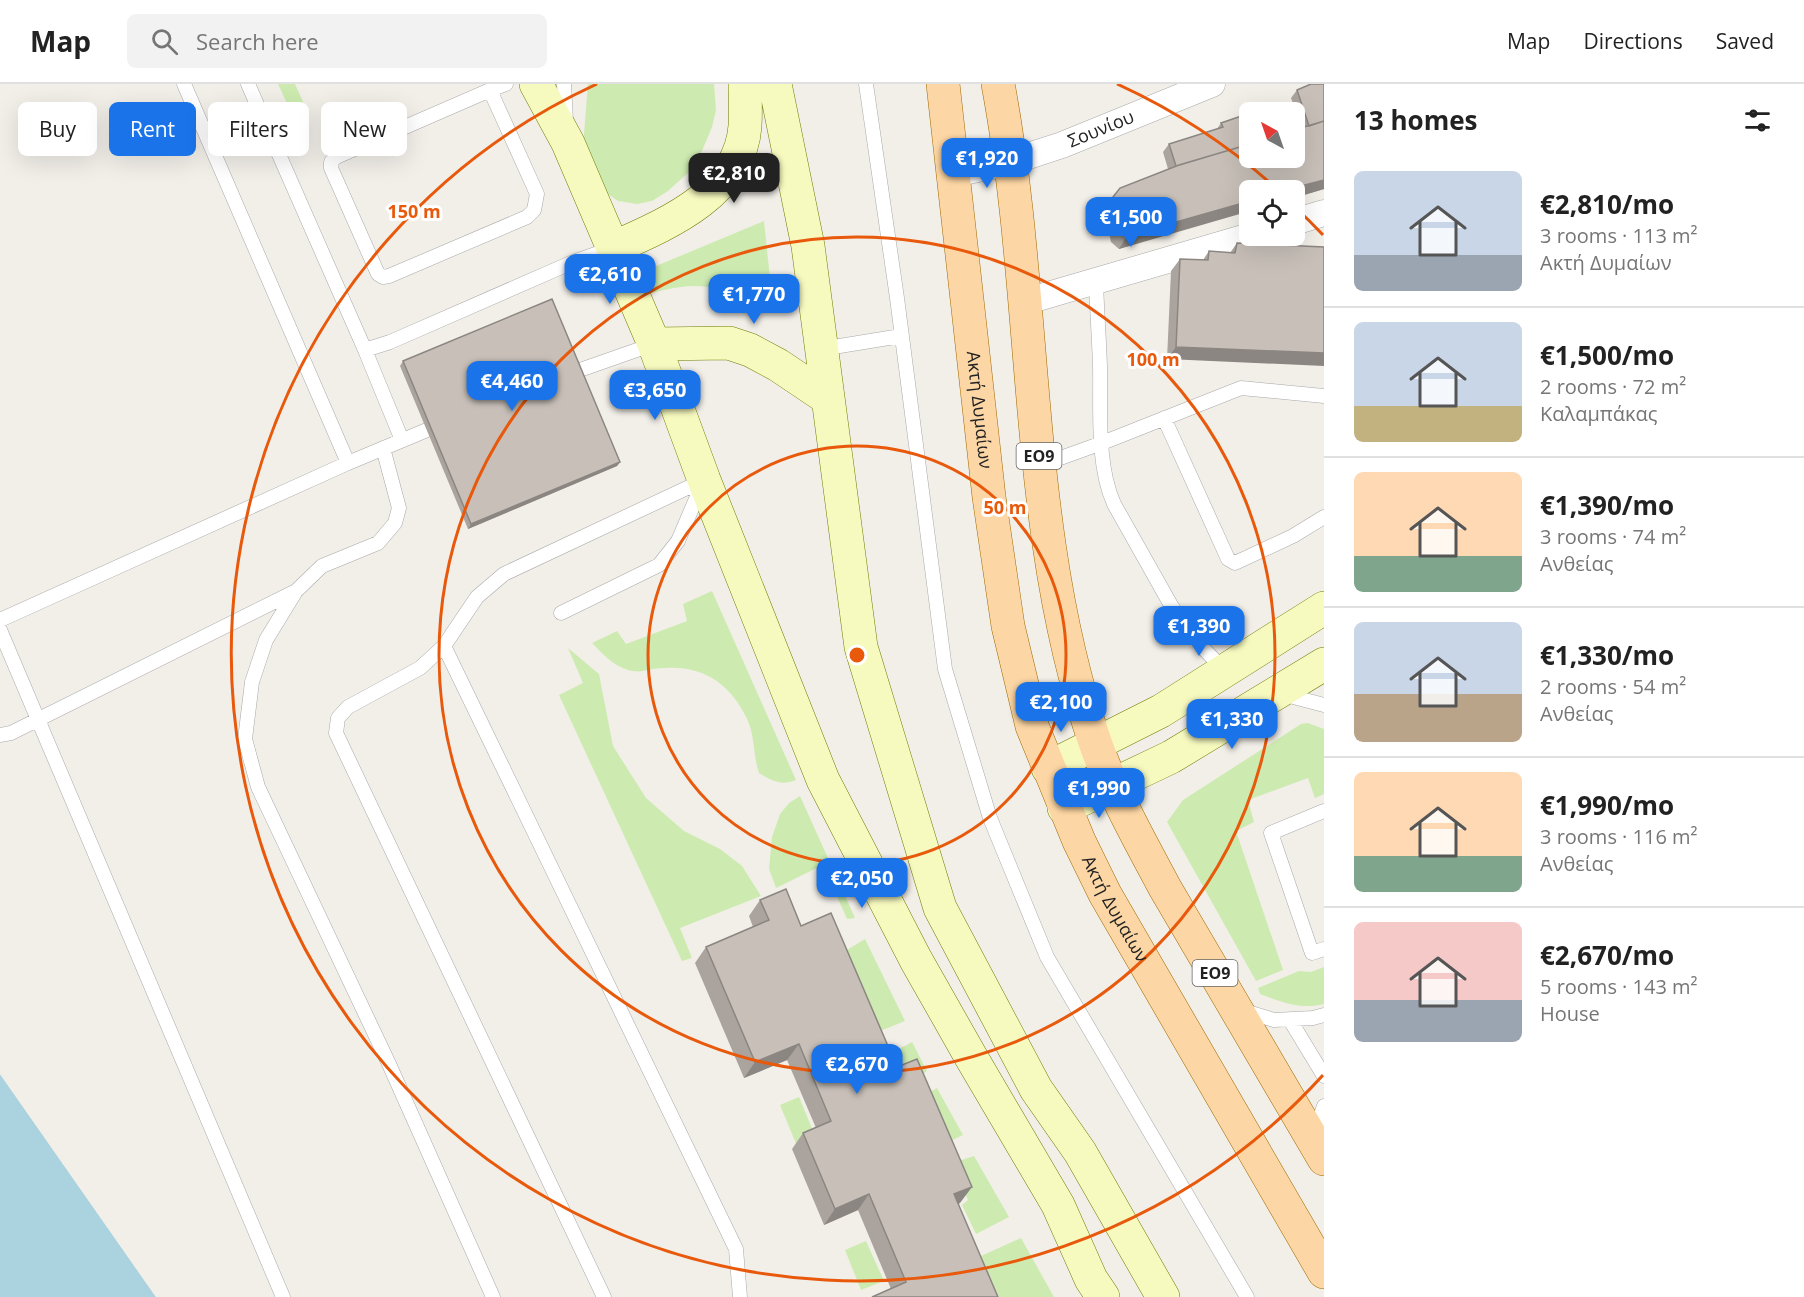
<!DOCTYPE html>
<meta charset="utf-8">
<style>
:root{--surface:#fff;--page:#f2f2f2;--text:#222;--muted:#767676;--line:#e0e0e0;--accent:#1a73e8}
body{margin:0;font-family:"Open Sans",sans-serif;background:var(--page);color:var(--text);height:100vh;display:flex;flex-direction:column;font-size:22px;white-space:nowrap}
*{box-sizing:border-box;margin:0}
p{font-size:20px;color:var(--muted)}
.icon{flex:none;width:33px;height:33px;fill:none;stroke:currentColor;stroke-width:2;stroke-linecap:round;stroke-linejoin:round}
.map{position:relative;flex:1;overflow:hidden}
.drawer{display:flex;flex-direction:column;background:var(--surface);width:480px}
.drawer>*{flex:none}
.banner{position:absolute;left:18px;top:18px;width:570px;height:54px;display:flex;gap:12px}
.needle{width:39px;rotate:320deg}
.controls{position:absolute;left:1239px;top:18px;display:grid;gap:12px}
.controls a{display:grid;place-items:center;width:66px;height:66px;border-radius:9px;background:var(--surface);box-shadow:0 6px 24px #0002;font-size:30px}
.price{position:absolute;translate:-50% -51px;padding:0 14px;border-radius:12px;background:var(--accent);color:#fff;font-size:20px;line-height:39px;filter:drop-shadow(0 2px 3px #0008)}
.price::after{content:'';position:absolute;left:50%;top:36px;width:18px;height:14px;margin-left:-9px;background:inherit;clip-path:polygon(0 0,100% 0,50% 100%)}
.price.current{background:#222;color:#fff}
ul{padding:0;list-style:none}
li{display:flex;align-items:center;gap:18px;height:150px;padding:0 30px}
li+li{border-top:2px solid var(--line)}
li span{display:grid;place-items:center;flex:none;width:168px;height:120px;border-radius:9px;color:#555}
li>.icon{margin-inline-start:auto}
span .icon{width:72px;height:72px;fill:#fffc;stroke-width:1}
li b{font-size:26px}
h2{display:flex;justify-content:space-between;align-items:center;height:72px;padding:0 30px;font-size:26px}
.pill{padding:0 21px;border-radius:9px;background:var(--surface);box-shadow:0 6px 24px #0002;font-size:21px;line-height:54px}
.pill.current{background:var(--accent);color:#fff}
header{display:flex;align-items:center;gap:36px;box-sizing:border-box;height:84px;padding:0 30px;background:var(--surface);border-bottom:2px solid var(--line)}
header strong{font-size:28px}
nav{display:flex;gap:33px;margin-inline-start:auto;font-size:21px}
.search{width:420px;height:54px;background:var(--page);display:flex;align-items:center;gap:15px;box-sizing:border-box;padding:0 21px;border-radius:9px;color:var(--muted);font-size:22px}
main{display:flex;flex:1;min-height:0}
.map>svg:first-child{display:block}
.grass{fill:#cdebb0}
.water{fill:#aad3df}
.pier{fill:#f2efe9}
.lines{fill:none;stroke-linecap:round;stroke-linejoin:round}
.service-casing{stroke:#a9a9a9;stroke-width:15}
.minor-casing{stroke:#a9a9a9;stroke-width:27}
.secondary-casing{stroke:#707d05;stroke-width:34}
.primary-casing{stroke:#a06b00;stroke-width:34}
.service{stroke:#fff;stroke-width:14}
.minor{stroke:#fff;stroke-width:26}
.secondary{stroke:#f7fabf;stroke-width:33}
.primary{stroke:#fcd6a4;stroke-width:33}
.wall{fill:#aba49e}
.shaded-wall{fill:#8b8681}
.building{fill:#c7bfb8;stroke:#8b8681;stroke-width:1.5}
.ring{fill:none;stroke:#e8590c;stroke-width:3}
.labels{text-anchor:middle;stroke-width:6;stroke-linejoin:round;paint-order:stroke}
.shield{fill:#fff;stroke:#646464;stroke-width:1.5}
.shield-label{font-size:16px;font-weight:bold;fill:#222}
.street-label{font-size:18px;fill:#222;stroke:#fff}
.centre{fill:#e8590c;stroke:#fff;stroke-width:3}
.ring-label{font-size:18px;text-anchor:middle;font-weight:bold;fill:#e8590c;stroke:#fff;stroke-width:6;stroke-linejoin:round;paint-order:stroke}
</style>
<header>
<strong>Map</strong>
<div class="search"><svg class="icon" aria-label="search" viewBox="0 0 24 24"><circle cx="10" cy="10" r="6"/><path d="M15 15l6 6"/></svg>Search here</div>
<nav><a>Map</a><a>Directions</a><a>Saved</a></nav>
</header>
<main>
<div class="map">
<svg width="1324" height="1213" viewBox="0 0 1324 1213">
<rect width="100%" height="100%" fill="#f2efe9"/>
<path class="grass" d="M278 0H295L304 20 290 26Z
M588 0H714L716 26 712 43 699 74 689 88 668 107 652 117 637 120 618 117 608 110 583 62Z
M764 137 772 213C767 219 762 225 753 223 742 220 730 211 719 206 693 197 667 205 641 212L632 192Z
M712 507 796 696C781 702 772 697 759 689 753 672 755 651 747 635 731 600 703 581 664 584 649 584 643 590 628 586 613 582 602 569 592 559L617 547 626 560 687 537 683 520Z
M568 564 599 590 613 662 646 714 684 747 720 765 742 782 761 812 680 844 692 874 682 877 559 611 583 599Z
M1308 639 1324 645V710L1315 714 1308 694 1248 716 1254 738 1236 747 1283 886 1256 897 1167 738 1183 716 1301 640Z
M800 712 855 834 847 835 823 781 776 804 769 785 772 753 780 730 789 719Z
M865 855 905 937 878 948 847 866Z
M1324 883V920C1302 926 1281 918 1260 910L1258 904 1299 887 1311 888Z
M912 958 927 987 912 997 895 967Z
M937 1004 963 1051 946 1059 921 1013Z
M799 1013 816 1054 797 1062 780 1021Z
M974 1072 1009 1133 976 1150 962 1121 968 1116 952 1079Z
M1021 1154 1054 1213H999L981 1172Z
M866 1157 884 1197 861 1206 845 1166Z"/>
<path class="water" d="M0 990 156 1213H0Z"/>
<path class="pier" d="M0 987 2 989 159 1213H156L0 990Z"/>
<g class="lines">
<defs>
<path id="service" d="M184 0 348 379
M248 0 365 266 402 356
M564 0 566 37
M866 0 897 214 945 585 990 734 1047 873 1247 1213
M490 6 537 110 534 126 527 133 389 192 383 193 378 190 331 84V78L336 73 490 6 506 0
M1096 198C1097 226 1099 254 1100 282 1101 324 1096 380 1114 420L1172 523 1205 566 1225 587
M821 265 901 252
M365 266 390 258 573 178 612 164
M577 287 654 260
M1164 334 1228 475 1235 479 1293 452 1324 433
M383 364 399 424 395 439 378 459 322 482 296 507 266 556 252 598 245 655 258 703 389 980 493 1213
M1041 381 1102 359 1241 304 1324 312
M561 529 659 481 678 457 702 401
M0 536 348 379 427 346
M0 546 283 1213
M444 562 736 1165 740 1213
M1282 610 1324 621
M0 651 11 649 294 508
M1324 727 1271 749 1312 869 1324 865
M1241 926 1274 936 1313 934 1324 931
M1290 936 1324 992
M1314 1050 1324 1022
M604 1213 336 649 338 634 348 623 420 584 444 562 477 513 504 490 704 396"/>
<g id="minor">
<path id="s1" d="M954 90 1010 78 1062 61 1212 0"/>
<path d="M1294 138 1324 129"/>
<path d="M1024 218 1250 152"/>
</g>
<path id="secondary" d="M536 0 568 59 654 260 704 396 823 696 916 876 971 973 1058 1121 1091 1195 1103 1213
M775 0 808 162 861 563 940 824 1036 1005 1080 1068 1163 1213
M613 164C667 140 740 110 745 42 746 28 745 14 745 0
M654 260 729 259 750 266 778 281 827 314
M1048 684 1161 627 1324 524
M1064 724 1171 673 1324 580"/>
<g id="primary">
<path id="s2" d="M943 0 989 413 1008 542 1032 642 1079 757 1105 810 1324 1188"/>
<path d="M998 0C1039 218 1022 450 1096 661 1114 711 1140 757 1165 804L1324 1075"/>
</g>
</defs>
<use href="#service" class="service-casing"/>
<use href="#minor" class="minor-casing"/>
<use href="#secondary" class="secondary-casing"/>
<use href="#primary" class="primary-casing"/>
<use href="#service" class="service"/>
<use href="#minor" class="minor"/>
<use href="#secondary" class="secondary"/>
<use href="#primary" class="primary"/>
</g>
<path class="wall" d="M1311 0 1324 105 1294 114V106L1119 165 1111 158 1104 125 1113 113 1168 85 1163 68 1169 60 1217 45 1221 39 1250 74 1302 44 1291 14 1297 6Z
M1237 159 1324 163 1167 275 1171 187 1180 175 1203 176 1209 167 1230 169Z
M403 277 620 378 617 382 468 445 400 282Z
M760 816 801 842 897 983 960 1119 958 1120 998 1213 891 1205 858 1126 824 1141 792 1065 803 1049 816 1044 787 976 744 994 695 879 706 863 753 843 749 832Z"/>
<path class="shaded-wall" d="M1324 96V105L1294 114V106H1286Z
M1250 117V127L1119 165 1127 152Z
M1176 263 1324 269V282L1167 275Z
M620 378 617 382 468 445 471 440Z
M799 960 787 976 744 994 755 978Z
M972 1103 960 1119 943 1126 954 1110Z
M869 1110 858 1126 824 1141 835 1125Z"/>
<path class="building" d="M1311 0H1324V37L1309 42 1297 6Z
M1250 29V60L1176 82 1169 60 1223 43 1221 39Z
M1324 37V96L1286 106H1250V117L1127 152 1119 145 1113 113 1120 104 1179 81 1250 60V74H1294V46Z
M1237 159 1324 163V269L1176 263 1180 175 1208 176 1209 167 1235 169Z
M552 215 620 378 471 440 403 277Z
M786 805 801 842 831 829 897 983 917 975 972 1103 954 1110 998 1213H872L906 1198 869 1110 835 1125 803 1049 831 1037 799 960 755 978 706 863 769 836 760 816Z"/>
<g class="ring">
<circle cx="857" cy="571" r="209"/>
<circle cx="857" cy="571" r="418"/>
<path d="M1323 991A627 627 0 1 1 597 0M1117 0A627 627 0 0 1 1277 105M1296 124A627 627 0 0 1 1323 151"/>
</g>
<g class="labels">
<g class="shield">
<rect x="1016.5" y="359" width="45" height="26" rx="4.5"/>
<rect x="1192.5" y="876" width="45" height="26" rx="4.5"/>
</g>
<g class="shield-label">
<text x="1039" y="378">ΕΟ9</text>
<text x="1215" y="895">ΕΟ9</text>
</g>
<g class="street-label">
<text dy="6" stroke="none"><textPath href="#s1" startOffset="154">Σουνίου</textPath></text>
<text dy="6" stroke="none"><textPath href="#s2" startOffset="328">Ακτή Δυμαίων</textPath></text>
<text dy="6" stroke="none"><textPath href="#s2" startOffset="850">Ακτή Δυμαίων</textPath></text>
</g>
</g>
<circle cx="857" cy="571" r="9" class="centre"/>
<g class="ring-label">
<text x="414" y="134">150 m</text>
<text x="1153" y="282">100 m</text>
<text x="1005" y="430">50 m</text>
</g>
</svg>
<div class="controls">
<a><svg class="needle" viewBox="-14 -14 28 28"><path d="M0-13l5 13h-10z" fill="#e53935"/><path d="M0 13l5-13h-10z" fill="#767676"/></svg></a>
<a><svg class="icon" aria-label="locate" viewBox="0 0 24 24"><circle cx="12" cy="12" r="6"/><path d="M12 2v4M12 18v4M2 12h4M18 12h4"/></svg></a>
</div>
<b class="price" style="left:987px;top:105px">€1,920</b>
<b class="price current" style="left:734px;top:120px">€2,810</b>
<b class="price" style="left:1131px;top:164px">€1,500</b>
<b class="price" style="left:610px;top:221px">€2,610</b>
<b class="price" style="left:754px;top:241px">€1,770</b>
<b class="price" style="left:512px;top:328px">€4,460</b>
<b class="price" style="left:655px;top:337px">€3,650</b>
<b class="price" style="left:1199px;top:573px">€1,390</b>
<b class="price" style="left:1061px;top:649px">€2,100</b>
<b class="price" style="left:1232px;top:666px">€1,330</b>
<b class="price" style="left:1099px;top:735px">€1,990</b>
<b class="price" style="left:862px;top:825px">€2,050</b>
<b class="price" style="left:857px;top:1011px">€2,670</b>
<div class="banner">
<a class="pill">Buy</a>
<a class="pill current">Rent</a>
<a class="pill">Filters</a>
<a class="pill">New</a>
</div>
</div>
<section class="drawer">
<h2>13 homes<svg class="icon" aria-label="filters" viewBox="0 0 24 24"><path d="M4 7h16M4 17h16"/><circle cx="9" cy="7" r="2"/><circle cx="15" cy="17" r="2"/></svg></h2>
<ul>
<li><span style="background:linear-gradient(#c9d6e8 70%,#9aa5b1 0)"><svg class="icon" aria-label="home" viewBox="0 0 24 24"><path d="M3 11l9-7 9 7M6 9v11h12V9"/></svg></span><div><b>€2,810/mo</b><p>3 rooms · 113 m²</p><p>Ακτή Δυμαίων</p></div></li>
<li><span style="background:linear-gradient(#c9d6e8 70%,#c2b280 0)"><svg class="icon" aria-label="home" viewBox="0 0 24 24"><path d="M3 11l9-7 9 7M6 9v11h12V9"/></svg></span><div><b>€1,500/mo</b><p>2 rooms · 72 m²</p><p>Καλαμπάκας</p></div></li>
<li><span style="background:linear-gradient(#ffd9b3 70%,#7fa58c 0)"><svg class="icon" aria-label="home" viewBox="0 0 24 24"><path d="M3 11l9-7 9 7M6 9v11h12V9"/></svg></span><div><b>€1,390/mo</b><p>3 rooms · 74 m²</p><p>Ανθείας</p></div></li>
<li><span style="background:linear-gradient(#c9d6e8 60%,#b9a48a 0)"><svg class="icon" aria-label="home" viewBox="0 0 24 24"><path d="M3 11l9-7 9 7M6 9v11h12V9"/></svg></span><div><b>€1,330/mo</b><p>2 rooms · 54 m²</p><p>Ανθείας</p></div></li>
<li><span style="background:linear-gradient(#ffd9b3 70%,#7fa58c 0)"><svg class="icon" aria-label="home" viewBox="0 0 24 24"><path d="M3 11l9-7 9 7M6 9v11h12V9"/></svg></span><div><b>€1,990/mo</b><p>3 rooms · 116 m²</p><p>Ανθείας</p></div></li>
<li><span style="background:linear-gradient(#f6c9c9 65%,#9aa5b1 0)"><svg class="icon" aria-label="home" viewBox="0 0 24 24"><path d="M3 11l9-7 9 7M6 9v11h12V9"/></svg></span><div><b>€2,670/mo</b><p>5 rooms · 143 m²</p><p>House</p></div></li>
</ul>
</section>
</main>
